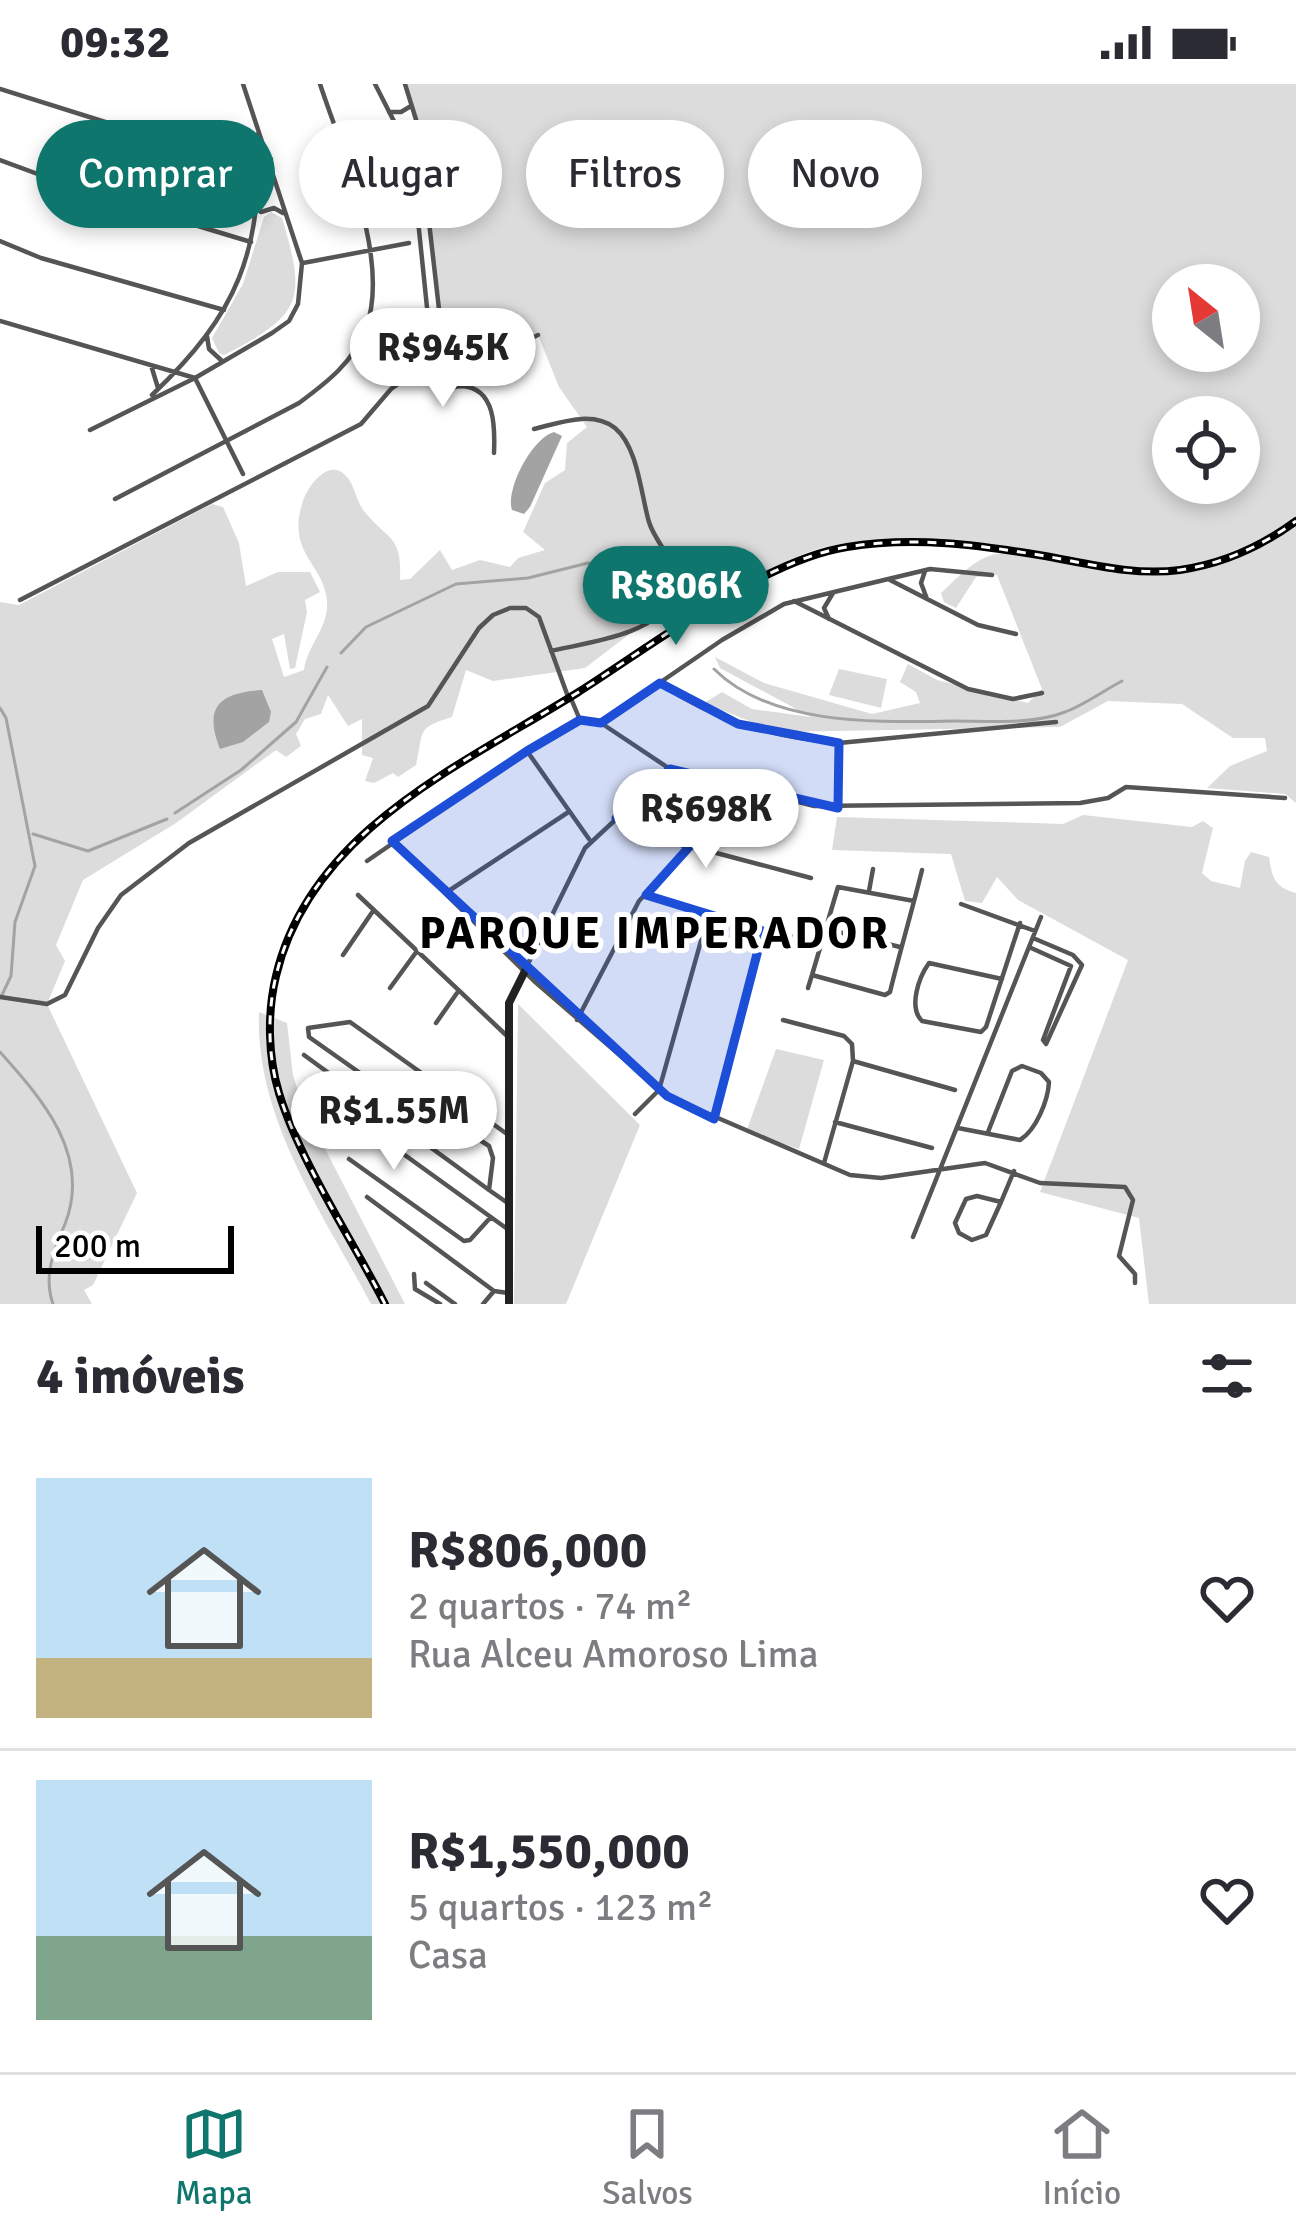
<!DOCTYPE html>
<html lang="pt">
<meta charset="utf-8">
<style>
:root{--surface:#fff;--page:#f7f7f7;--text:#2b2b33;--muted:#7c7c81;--line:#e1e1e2;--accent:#0f766e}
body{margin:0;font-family:Signika,sans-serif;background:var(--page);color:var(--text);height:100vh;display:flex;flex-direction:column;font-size:45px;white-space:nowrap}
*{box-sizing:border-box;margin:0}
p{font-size:39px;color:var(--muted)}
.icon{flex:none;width:66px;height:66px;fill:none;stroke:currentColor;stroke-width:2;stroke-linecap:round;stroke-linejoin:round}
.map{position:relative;height:1220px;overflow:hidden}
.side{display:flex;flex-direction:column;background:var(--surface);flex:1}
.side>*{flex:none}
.hud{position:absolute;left:36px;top:36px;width:1224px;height:108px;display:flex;gap:24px}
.needle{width:78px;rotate:330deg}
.controls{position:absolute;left:1152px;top:180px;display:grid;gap:24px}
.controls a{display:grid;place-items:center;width:108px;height:108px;border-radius:50%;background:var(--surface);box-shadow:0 6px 18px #0003;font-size:60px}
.scale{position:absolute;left:36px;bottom:30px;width:198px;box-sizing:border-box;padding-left:12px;border:6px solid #000;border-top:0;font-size:33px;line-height:42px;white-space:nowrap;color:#000;-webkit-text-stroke:9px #fff;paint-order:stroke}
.price{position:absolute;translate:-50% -102px;padding:0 27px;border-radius:42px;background:#fff;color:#222;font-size:39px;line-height:78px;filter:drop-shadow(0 3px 6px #0008)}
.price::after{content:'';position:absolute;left:50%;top:72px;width:36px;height:27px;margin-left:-18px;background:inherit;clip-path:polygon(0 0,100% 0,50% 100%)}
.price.selected{background:var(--accent);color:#fff}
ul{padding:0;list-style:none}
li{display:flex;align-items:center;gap:36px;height:300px;padding:0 36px}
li+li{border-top:3px solid var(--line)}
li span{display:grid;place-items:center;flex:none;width:336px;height:240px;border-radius:0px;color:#555}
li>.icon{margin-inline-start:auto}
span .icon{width:144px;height:144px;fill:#fffc;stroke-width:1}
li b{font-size:51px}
h2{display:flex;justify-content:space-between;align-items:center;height:144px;padding:0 36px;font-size:51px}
.pill{padding:0 42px;border-radius:54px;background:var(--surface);box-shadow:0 6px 18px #0003;font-size:42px;line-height:108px}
.pill.selected{background:var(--accent);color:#fff}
.status{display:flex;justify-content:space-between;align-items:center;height:84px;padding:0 60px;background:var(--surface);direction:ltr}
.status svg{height:33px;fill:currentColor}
.tabs{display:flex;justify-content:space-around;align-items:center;height:168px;border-top:3px solid var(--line);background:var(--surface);font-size:33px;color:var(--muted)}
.tabs a{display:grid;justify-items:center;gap:6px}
.tabs .selected{color:var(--accent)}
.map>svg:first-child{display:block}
.green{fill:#dcdcdc;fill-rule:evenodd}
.water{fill:#a3a3a3}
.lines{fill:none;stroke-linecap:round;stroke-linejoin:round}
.stream{stroke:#a3a3a3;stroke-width:3}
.street{stroke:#555;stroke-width:4.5}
.secondary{stroke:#222;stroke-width:8}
.rail-casing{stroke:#000;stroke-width:8}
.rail{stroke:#fff;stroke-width:3;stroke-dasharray:9;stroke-linecap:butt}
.marked{fill:#1d4ed8;fill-opacity:0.2;stroke:#1d4ed8;stroke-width:9;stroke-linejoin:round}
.labels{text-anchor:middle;stroke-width:10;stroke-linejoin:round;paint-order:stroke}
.district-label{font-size:45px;font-weight:bold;letter-spacing:3px;fill:#000;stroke:#fff}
</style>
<div class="status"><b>09:32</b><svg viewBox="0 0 49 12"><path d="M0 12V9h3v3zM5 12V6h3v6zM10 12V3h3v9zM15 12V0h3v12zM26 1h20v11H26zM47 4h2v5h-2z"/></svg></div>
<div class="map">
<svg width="1296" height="1220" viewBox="0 0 1296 1220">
<rect width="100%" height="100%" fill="#fff"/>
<path class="green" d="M404 0H1296V719L1285 710 1207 704 1230 682 1267 667 1265 654H1233L1182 620 1108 617 1060 643 777 648 704 619 722 608 752 625 811 633 720 584 715 573 764 599 872 630 920 619 916 608 900 598 908 580 937 596 1028 619 1042 605 997 491 976 493 956 524 944 518 941 509C961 491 979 468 1008 469 1021 469 1035 472 1048 472 978 459 906 448 835 461 805 466 776 483 749 496L742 489 692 511 679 495 666 522 585 584 493 597 466 586 452 633C415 644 424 648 416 681L398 693 393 689 374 699 365 697 373 674 362 671V635L348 642 328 611 321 630 305 635 296 650 301 662 286 673 276 666 176 739 83 796 56 861 65 877 47 920 137 1109 93 1201 84 1206 92 1220H0V518L19 521 212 420 223 423 239 459 246 502 278 488H310L320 508 305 516 307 528 295 584 290 585 284 550 272 555 284 593 304 586C307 561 329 544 327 517 324 480 287 470 302 420 306 404 329 371 347 393 355 402 356 417 364 427 389 458 402 450 400 496L410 495 440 466 452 486 480 476 510 483 518 474 545 466 523 448 545 399 565 386 567 359 587 343 559 303 538 251 463 288 449 276 443 259 418 42ZM1173 201H1239V267H1173ZM1173 333H1239V399H1173Z
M271 128 282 134C307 217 302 231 224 271L219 269 212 254 243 200 264 133Z
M839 585 887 595 881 624 829 611Z
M1083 731 1192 743 1203 737 1213 744 1202 789 1211 797 1240 804 1245 777 1251 768 1269 773C1272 794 1275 803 1296 809V1220H1149L1139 1134 1040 1108 1128 876 1018 816 997 793 982 819 965 817 951 770 832 766 837 733 1063 740Z
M518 920 640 1041 566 1220H514Z
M259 928 287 939 293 991 302 1020 405 1220H371C323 1129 255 1035 259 928Z
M776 965 824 976 799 1065 746 1048Z"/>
<path class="water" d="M554 348 562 352 530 423 524 430 512 426C505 406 532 354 554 348Z
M262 606 271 628 269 638 243 658 220 665C203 622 220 609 262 606Z"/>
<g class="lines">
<path class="stream" d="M341 569 366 543 456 500 528 494 588 479 623 483 658 526
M714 585C772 643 880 638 954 637 989 637 1032 641 1065 628 1084 621 1103 607 1122 597
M0 624 6 634 35 782 15 838 11 892 1 913
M175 729 241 686 296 638 327 583
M33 750 88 767 167 735
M0 968C42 1015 92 1071 65 1140 54 1166 43 1192 53 1220"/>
<path class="street" d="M375 0 401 51 413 88 428 233 427 253 412 288
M0 5 118 42 259 77 271 75
M389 28H401L411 22
M0 76 92 110 251 158
M261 128 274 124 283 129
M0 157 41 174 224 226
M303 179 409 159
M0 237 195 294 243 390
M207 252 209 265 221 276
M438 274 455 288H463L538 251
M151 281 158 304
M447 283 438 300 442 306C449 305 455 302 462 302 496 304 495 345 494 369
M152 311C238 229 262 169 258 50
M534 345C559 339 592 326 615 344 638 363 641 411 649 438 656 462 688 488 675 513 653 552 589 558 551 567
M90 346 195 294 272 249 289 237 298 220 302 179 243 0
M115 415 299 319C326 299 354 278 366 244 391 176 342 67 320 0
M925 487 921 499 927 515
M890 496 978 541 1016 550
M20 516 361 340 391 305 441 270 443 260 418 42 405 0
M794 517 968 605 1013 615 1042 609
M829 535 824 524 833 509
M661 600C715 637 774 653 839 659L1056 638
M572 617 580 636
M580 636 601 639 670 685 814 722 1080 719 1108 714 1126 703 1285 714
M601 639 722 556 784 520 930 485 992 491
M527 667 589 755
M838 724 839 659
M616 734 690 762 811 794
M392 757 534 897 667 1012 850 1091 881 1094 985 1079 1040 1099 1125 1103 1133 1116 1119 1172 1135 1190V1199
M367 777 527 667 580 636
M869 807 873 785
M447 808 567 729
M358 811 506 951
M647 811 708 832 821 860
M914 817 838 803 812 891 885 911 890 908C900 867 912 827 922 786
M961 820 1035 847
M826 845 900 863
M1029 863 1071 882 1043 956 1046 960 1082 881 1073 871 1033 854
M343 871 373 827
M525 886 585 764 670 685
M1002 895 929 879C919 893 908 923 922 937L981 948 986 943 1020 839
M390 904 417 867
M808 904 812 891
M0 913 47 920 65 911 98 844 121 811 189 759 428 622 479 544 493 531 510 524H526L539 533 567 610
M577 936 639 817 690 762
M783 936 844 952 852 960 853 977 824 1079
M436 939 457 909
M304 971 489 1106 493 1074 489 1062 434 1026
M853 977 955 1006
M316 1007 506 1144
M635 1030 659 1006 708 832
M421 1032 309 953 308 944 350 938 507 1050
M714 1035 763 847
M835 1038 932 1064
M958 1044 1020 1056C1036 1046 1048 1017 1049 998L1041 989 1022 982 1012 987 988 1048
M349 1075 464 1157 470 1156 490 1134
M489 1106 509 1120
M977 1112 1001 1118 986 1151 972 1156 959 1149 955 1139 966 1115Z
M367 1113 494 1207 508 1209
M1001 1118 1014 1087
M913 1153 1041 833
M414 1190 415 1205 440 1220
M426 1199 455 1220
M483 1220 494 1207"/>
<path class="secondary" d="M509 1220V919L525 887"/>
<defs>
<path id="rail" d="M385 1220C352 1155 300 1078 279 1009 268 973 267 929 276 892 310 747 460 682 577 609 650 563 763 476 847 463 914 452 979 461 1045 472 1089 480 1135 492 1180 486 1222 480 1262 462 1296 437"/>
</defs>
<use href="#rail" class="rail-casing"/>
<use href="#rail" class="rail"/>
</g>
<path class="marked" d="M660 599 738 640 839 659 838 724 670 685 616 734 690 762 646 811 763 847 714 1035 667 1012 392 757 527 667 580 636 601 639Z"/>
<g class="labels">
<g class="district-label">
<text x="655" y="864">PARQUE IMPERADOR</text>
</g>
</g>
</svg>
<div class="controls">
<a><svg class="needle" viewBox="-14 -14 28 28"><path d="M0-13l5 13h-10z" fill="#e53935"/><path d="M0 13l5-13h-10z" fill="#7c7c81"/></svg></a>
<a><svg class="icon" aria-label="locate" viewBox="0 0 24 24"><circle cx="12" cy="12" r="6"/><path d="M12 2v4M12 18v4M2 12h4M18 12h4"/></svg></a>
</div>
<div class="scale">200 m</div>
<b class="price" style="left:443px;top:326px">R$945K</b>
<b class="price selected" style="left:676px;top:564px">R$806K</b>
<b class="price" style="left:706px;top:787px">R$698K</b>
<b class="price" style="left:394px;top:1089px">R$1.55M</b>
<div class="hud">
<a class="pill selected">Comprar</a>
<a class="pill">Alugar</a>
<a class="pill">Filtros</a>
<a class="pill">Novo</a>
</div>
</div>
<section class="side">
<h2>4 imóveis<svg class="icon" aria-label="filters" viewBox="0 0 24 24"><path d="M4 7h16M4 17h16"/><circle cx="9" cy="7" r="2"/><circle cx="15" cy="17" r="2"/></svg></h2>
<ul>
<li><span style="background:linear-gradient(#bfe0f5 75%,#c2b280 0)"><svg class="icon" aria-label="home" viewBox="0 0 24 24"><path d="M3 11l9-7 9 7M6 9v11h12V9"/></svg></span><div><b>R$806,000</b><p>2 quartos · 74 m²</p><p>Rua Alceu Amoroso Lima</p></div><svg class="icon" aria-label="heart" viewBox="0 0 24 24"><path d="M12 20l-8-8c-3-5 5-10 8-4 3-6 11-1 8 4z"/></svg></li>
<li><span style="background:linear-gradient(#bfe0f5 65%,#7fa58c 0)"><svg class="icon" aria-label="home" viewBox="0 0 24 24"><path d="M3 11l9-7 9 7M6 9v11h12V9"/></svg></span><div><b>R$1,550,000</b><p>5 quartos · 123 m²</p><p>Casa</p></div><svg class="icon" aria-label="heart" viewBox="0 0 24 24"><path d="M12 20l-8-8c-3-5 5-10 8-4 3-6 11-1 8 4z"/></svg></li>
</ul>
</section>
<nav class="tabs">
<a class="selected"><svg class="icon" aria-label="map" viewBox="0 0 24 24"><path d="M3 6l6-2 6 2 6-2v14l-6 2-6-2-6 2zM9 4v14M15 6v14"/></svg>Mapa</a>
<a><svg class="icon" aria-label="saved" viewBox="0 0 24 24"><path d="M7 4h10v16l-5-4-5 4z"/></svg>Salvos</a>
<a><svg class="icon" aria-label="home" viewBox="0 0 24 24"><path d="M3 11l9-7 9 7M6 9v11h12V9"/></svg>Início</a>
</nav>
